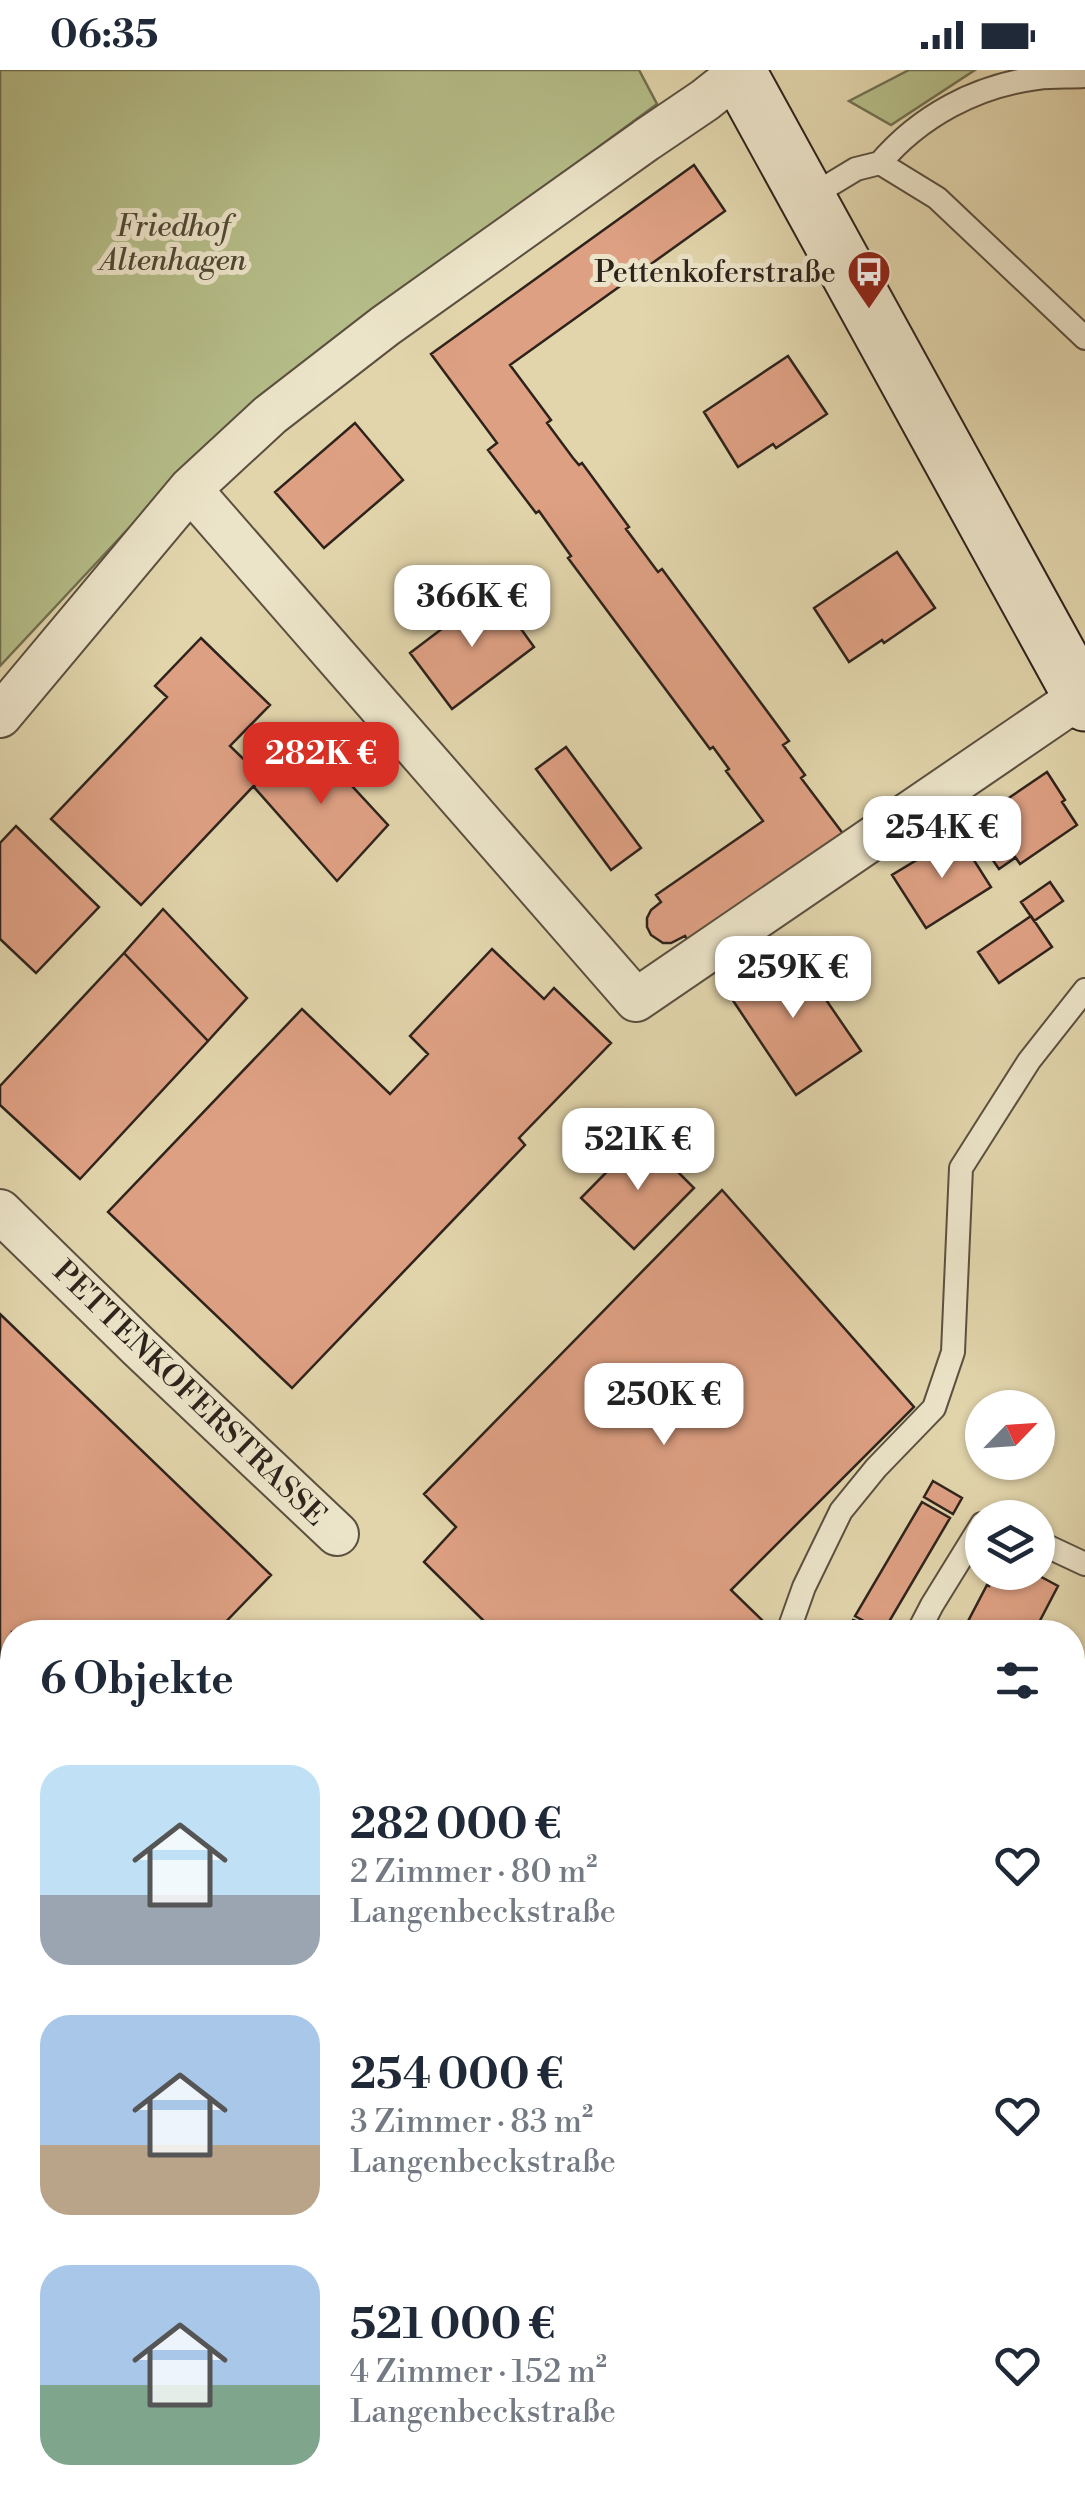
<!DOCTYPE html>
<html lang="de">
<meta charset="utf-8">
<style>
:root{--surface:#fff;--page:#f2f2f3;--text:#1f2937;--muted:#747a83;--accent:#d93025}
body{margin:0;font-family:"Libre Bodoni",serif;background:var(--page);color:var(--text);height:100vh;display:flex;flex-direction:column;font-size:38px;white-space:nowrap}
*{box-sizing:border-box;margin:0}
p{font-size:32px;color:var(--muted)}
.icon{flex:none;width:55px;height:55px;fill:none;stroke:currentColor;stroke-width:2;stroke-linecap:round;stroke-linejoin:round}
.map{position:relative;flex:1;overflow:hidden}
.drawer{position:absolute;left:0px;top:1550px;width:1085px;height:892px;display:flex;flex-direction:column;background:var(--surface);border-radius:40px 40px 0 0;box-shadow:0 2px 8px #0004}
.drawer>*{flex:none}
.needle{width:65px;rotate:65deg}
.controls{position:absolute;left:965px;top:1320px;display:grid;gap:20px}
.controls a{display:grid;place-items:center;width:90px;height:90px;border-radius:50%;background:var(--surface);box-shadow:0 2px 8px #0004;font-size:50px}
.price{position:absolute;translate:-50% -85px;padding:0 22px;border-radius:20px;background:#fff;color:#222;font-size:32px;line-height:65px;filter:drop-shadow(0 2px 5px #0008)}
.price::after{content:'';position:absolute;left:50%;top:60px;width:30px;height:22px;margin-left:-15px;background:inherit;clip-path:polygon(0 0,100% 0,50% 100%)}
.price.active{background:var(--accent);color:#fff}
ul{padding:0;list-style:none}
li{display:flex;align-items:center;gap:30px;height:250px;padding:0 40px}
li span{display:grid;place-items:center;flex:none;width:280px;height:200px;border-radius:30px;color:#555}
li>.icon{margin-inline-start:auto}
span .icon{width:120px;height:120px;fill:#fffc;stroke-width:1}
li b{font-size:42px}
h2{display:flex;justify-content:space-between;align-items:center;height:120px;padding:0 40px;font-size:42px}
.status{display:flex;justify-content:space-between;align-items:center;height:70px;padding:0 50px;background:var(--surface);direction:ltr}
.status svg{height:28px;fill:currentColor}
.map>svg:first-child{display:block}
.green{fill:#b5bd88;stroke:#727052;stroke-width:2.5}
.building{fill:#dea083;stroke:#2e231c;stroke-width:2.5}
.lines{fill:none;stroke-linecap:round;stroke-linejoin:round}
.service-casing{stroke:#5b5040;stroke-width:26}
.minor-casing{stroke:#5b5040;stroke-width:46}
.secondary-casing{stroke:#2e231c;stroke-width:59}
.service{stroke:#ece4c9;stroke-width:22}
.minor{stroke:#ece4c9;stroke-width:42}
.secondary{stroke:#ece4c9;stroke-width:55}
.labels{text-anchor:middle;stroke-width:10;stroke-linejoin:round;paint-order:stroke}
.park-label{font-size:30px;font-style:italic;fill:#504a37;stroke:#ece4c9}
.poi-label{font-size:30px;fill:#2e231c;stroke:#ece4c9;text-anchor:end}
.street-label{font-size:30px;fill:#2e231c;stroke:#ece4c9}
</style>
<div class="status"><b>06:35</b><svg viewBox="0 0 49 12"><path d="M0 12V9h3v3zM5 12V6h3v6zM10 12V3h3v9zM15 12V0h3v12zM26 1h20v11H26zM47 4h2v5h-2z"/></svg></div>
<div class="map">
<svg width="1085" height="2442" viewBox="0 0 1085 2442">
<rect width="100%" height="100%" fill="#e2d5ac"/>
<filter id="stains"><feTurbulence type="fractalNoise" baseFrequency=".002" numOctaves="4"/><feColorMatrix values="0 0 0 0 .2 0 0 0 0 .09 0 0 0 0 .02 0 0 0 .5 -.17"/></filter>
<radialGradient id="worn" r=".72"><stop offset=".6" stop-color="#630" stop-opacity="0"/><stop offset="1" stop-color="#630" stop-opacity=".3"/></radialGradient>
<path class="green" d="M0 0H639L657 34 257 328 142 444 0 596Z
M909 0H975L891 55 849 31Z"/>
<path class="building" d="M694 95 725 141 510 295 551 350 547 353 573 388 579 395 582 393 629 457 626 459 658 502 662 499 789 671 783 675 805 705 801 708 844 765 688 871 685 866 671 873H663L651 865 647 857V848L651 840 661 832 656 825 763 751 726 701 729 699 713 677 710 679 568 488 571 486 539 441 536 443 488 380 497 373 431 284Z
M788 286 827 344 776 378 773 374 738 397 704 342Z
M355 353 403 410 324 478 275 422Z
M897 482 935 538 884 573 882 570 849 592 814 538Z
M493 520 534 577 452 639 410 583Z
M201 568 270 635 230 676 262 707 141 835 51 749 167 627 155 616Z
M303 663 388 755 337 811 254 717Z
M566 677 641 778 611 800 536 699Z
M1047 702 1065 730 1062 732 1077 755 1020 794 985 744Z
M992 752 1015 788 999 799 974 763Z
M16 756 99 837 36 903 0 869V773Z
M958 765 991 817 926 858 892 805Z
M1050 812 1063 831 1034 851 1021 832Z
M163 839 247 928 208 971 124 883Z
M1031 846 1052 877 999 913 978 882Z
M790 877 861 981 796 1025 726 920Z
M492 879 544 929 554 918 611 973 519 1068 525 1075 292 1318 108 1142 302 939 390 1024 428 984 410 966Z
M124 883 208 971 80 1109 0 1035V1016Z
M642 1066 694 1118 634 1179 581 1128Z
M722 1120 914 1337 731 1520 766 1554 758 1562H495L424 1492 456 1457 424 1424Z
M0 1244 271 1505 216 1562H12V1657L0 1645Z
M933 1411 962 1428 953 1444 924 1427Z
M922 1432 950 1448 883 1562 855 1546Z
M996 1502H1032L1058 1516 1034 1562H964L967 1558 965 1557 987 1515 989 1516Z
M853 1550 883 1562H848Z
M1085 1935V2119L1072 2137V1953Z
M1085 2119V2196L1072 2187V2137Z
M1072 2187 1085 2196V2214L1072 2232Z
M1085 2214V2272L1076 2265 1072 2270V2232Z
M0 2393 12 2398V2430H27L21 2442H0Z
M50 2430H80L106 2442H45Z
M219 2430H372L364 2442H237Z
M455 2430H527L541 2439 539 2442H447Z
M698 2430H722L740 2442H690Z
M759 2430H969L961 2442H776Z"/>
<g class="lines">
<defs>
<path id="service" d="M880 93C920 46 976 16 1037 8 1053 6 1069 7 1085 6
M808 128 856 99 880 93 937 128 1085 268
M1038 1472 1085 1494
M788 1562 804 1517 841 1441 876 1398 934 1338 953 1282 961 1098 1029 991 1085 920
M918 1562 932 1535 982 1454"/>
<path id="minor" d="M190 419 636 930 1081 626
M0 646 190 419 270 345 385 256 646 70 705 30 739 3
M0 1141 139 1277 337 1464"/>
<path id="secondary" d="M737 0 1085 633
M1072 1736 1085 1717
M619 2442 627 2430"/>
</defs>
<use href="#service" class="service-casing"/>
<use href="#minor" class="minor-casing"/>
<use href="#secondary" class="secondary-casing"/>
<use href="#service" class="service"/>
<use href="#minor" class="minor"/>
<use href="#secondary" class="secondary"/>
</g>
<defs>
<symbol id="bus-pin" viewBox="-11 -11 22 30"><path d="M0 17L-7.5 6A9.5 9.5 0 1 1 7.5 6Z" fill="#8f2418" stroke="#ece4c9"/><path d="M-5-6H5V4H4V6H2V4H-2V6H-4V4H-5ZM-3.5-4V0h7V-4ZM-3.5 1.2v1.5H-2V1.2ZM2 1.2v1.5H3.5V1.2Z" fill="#fff"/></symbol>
</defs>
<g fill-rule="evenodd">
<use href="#bus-pin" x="844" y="177" width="50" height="68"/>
</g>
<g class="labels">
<g class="park-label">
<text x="173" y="166">Friedhof<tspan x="173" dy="34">Altenhagen</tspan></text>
</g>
<g class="poi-label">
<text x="836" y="212">Pettenkoferstraße</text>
</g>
<g class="street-label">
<text transform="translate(190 1323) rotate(44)" y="10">PETTENKOFERSTRASSE</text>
</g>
</g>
<rect width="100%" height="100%" filter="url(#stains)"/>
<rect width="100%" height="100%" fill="url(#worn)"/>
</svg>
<div class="controls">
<a><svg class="needle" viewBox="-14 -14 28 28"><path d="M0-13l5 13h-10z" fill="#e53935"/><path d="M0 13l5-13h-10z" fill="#747a83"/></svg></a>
<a><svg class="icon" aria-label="layers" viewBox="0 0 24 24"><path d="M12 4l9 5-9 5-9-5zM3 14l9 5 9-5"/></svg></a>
</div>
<b class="price" style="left:472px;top:580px">366K €</b>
<b class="price active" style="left:321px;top:737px">282K €</b>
<b class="price" style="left:942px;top:811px">254K €</b>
<b class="price" style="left:793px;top:951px">259K €</b>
<b class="price" style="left:638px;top:1123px">521K €</b>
<b class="price" style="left:664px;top:1378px">250K €</b>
<section class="drawer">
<h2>6 Objekte<svg class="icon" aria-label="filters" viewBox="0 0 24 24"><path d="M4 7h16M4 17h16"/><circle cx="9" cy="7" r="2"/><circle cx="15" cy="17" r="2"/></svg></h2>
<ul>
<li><span style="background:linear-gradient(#bfe0f5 65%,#9aa5b1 0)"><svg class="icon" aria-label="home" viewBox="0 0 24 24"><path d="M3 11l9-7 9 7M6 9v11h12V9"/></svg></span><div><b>282 000 €</b><p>2 Zimmer · 80 m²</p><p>Langenbeckstraße</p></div><svg class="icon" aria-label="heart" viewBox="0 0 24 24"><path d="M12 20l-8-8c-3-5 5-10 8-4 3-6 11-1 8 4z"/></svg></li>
<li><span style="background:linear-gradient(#a9c7e8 65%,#b9a48a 0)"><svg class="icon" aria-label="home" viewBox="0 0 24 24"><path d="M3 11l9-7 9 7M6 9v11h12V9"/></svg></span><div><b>254 000 €</b><p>3 Zimmer · 83 m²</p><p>Langenbeckstraße</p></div><svg class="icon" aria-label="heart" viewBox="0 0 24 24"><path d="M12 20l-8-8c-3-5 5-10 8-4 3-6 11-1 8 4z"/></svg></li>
<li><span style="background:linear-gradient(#a9c7e8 60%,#7fa58c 0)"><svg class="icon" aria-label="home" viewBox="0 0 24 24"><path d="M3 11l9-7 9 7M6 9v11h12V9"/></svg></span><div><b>521 000 €</b><p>4 Zimmer · 152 m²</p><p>Langenbeckstraße</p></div><svg class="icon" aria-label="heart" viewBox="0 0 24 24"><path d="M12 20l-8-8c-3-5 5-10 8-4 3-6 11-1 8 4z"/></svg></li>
</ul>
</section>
</div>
